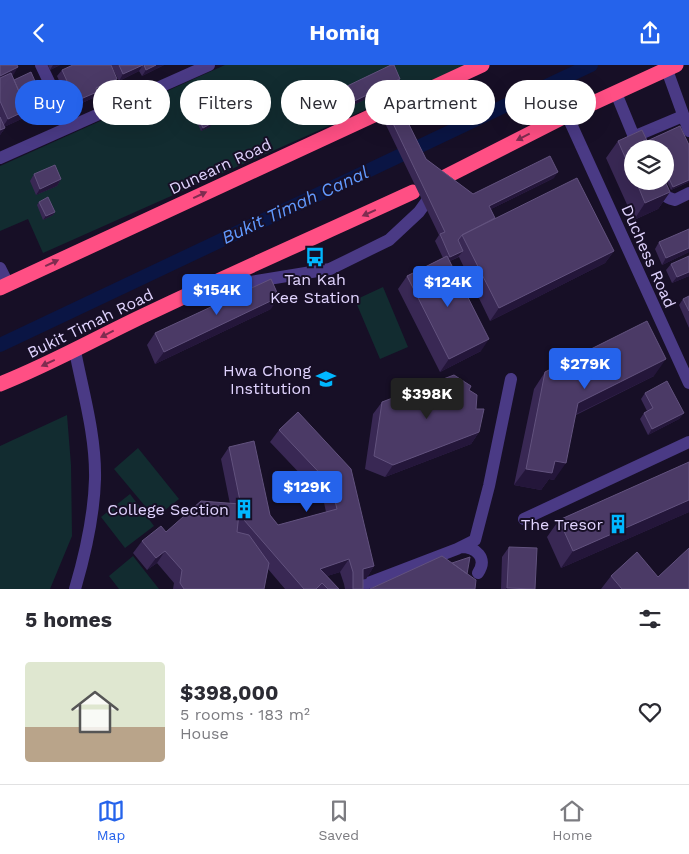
<!DOCTYPE html>
<meta charset="utf-8">
<style>
:root{--surface:#fff;--page:#f2f2f3;--text:#2b2b33;--muted:#7c7c81;--line:#e1e1e2;--accent:#2563eb}
body{margin:0;font-family:"Work Sans",sans-serif;background:var(--page);color:var(--text);height:100vh;display:flex;flex-direction:column;font-size:19px;white-space:nowrap}
*{box-sizing:border-box;margin:0}
p{font-size:16px;color:var(--muted)}
.icon{flex:none;width:28px;height:28px;fill:none;stroke:currentColor;stroke-width:2;stroke-linecap:round;stroke-linejoin:round}
.map{position:relative;height:524px;overflow:hidden}
.sheet{display:flex;flex-direction:column;background:var(--surface);flex:1}
.sheet>*{flex:none}
.hud{position:absolute;left:15px;top:15px;width:660px;height:45px;display:flex;gap:10px}
.controls{position:absolute;left:624px;top:75px;display:grid;gap:10px}
.controls a{display:grid;place-items:center;width:50px;height:50px;border-radius:50%;background:var(--surface);box-shadow:0 5px 20px #0002;font-size:25px}
.price{position:absolute;translate:-50% -42px;padding:0 11px;border-radius:5px;background:var(--accent);color:#fff;font-size:16px;line-height:32px;filter:drop-shadow(0 1px 2px #0008)}
.price::after{content:'';position:absolute;left:50%;top:30px;width:15px;height:11px;margin-left:-8px;background:inherit;clip-path:polygon(0 0,100% 0,50% 100%)}
.price.active{background:#222;color:#fff}
ul{padding:0;list-style:none}
li{display:flex;align-items:center;gap:15px;height:125px;padding:0 25px}
li span{display:grid;place-items:center;flex:none;width:140px;height:100px;border-radius:5px;color:#555}
li>.icon{margin-inline-start:auto}
span .icon{width:60px;height:60px;fill:#fffc;stroke-width:1}
li b{font-size:21px}
h2{display:flex;justify-content:space-between;align-items:center;height:60px;padding:0 25px;font-size:21px}
.pill{padding:0 18px;border-radius:22px;background:var(--surface);box-shadow:0 5px 20px #0002;font-size:18px;line-height:45px}
.pill.active{background:var(--accent);color:#fff}
header{display:flex;justify-content:space-between;align-items:center;height:65px;padding:0 25px;background:var(--accent);color:#fff;font-size:22px;font-weight:700}
.tabs{display:flex;justify-content:space-around;align-items:center;height:70px;border-top:1px solid var(--line);background:var(--surface);font-size:14px;color:var(--muted)}
.tabs a{display:grid;justify-items:center;gap:2px}
.tabs .active{color:var(--accent)}
.map>svg:first-child{display:block}
.green{fill:#122c30}
.lines{fill:none;stroke-linecap:round;stroke-linejoin:round}
.canal{stroke:#0a1544;stroke-width:14}
.minor{stroke:#4a3a85;stroke-width:12}
.highway{stroke:#ff4f84;stroke-width:15}
.wall{fill:#392854}
.shaded-wall{fill:#24163a}
.building{fill:#4b3a66;stroke:#62527e}
.oneway{fill:#7f2c50}
.labels{text-anchor:middle;stroke-width:4;stroke-linejoin:round;paint-order:stroke}
.street-label{font-size:16px;fill:#e1d4ff;stroke:#170f26}
.poi-label{font-size:16px;fill:#e1d4ff;stroke:#170f26;text-anchor:end}
.water-label{font-size:18px;font-style:italic;fill:#629aff;stroke:#170f26}
</style>
<header><svg class="icon" aria-label="back" viewBox="0 0 24 24"><path d="M15 5l-7 7 7 7"/></svg>Homiq<svg class="icon" aria-label="share" viewBox="0 0 24 24"><path d="M12 15V3M7 8l5-5 5 5M5 13v7h14v-7"/></svg></header>
<div class="map">
<svg width="689" height="524" viewBox="0 0 689 524">
<rect width="100%" height="100%" fill="#170f26"/>
<path class="green" d="M225 0H466L43 188 28 154 0 166V101Z
M383 222 408 282 380 294 355 235Z
M67 350 71 400 72 471 50 524H0V381Z
M138 383 179 434 155 453 114 404Z
M130 429 154 461 125 483 101 452Z
M133 491 159 524H119L109 511Z"/>
<g class="lines">
<path class="canal" d="M0 280 591 0"/>
<path class="minor" d="M41 0 70 61
M667 5 689 66
M616 28 639 84
M567 50 689 318
M633 72 683 51
M0 93 209 0
M654 116C659 127 664 132 675 135L689 128
M0 203 8 219
M207 224 330 204 389 175 419 147 434 126
M75 286C83 327 96 371 95 414 94 450 85 490 75 524
M524 454 689 377
M461 482C476 482 488 493 478 508
M355 523 457 484 475 475 489 421 511 314"/>
<path class="highway" d="M445 112 567 50 676 0
M0 223 482 0
M0 319C51 299 98 272 147 249 235 207 324 168 413 127"/>
</g>
<path class="wall" d="M0 0 14 9 11 10 14 15 41 45 4 62 5 63 0 70Z
M48 0H60L50 5Z
M111 0H164L142 11 139 6 119 16Z
M62 5 113 21 96 28 93 33 71 43 57 11Z
M396 20 391 22 426 94 473 129 554 113 491 144 495 153 614 186 605 198 490 256 459 192 450 196 481 286 440 307 398 224 407 211 443 193 435 176 439 170 372 31 321 56 314 41 318 35Z
M196 48 210 62 201 66 194 51Z
M680 61 689 80V117L671 125 665 113V84H632V116H665L670 127 658 144 634 155 606 93 618 76 642 65 647 76Z
M34 109 61 114 57 121 36 130 30 116Z
M39 137 55 147 53 150 43 155 37 140Z
M689 164V187L662 200 655 184 659 177Z
M671 199 689 211 672 218 666 205Z
M689 231V263L679 240 683 234Z
M271 244 155 299 147 280 155 268Z
M545 307 654 311 576 350 554 415 549 414 541 425 514 420 534 324Z
M469 325 476 344 479 367 471 379 385 412 365 404 373 349 382 337Z
M645 328 684 348 679 354 648 370 640 354 644 348 647 346 641 334Z
M298 347 374 501 366 514H363V524H345L344 519 340 507 327 511 339 524H285L268 504 264 524H173L174 518 157 498 147 505 133 488 142 476 166 467 230 439 221 394 229 382 270 450 278 460 326 447 323 433 270 377 279 365Z
M689 397V447L561 503 547 472 559 455Z
M509 482 535 524H501L502 492Z
M611 511 658 512 689 524H601Z"/>
<path class="shaded-wall" d="M53 0H60L50 5Z
M143 0 139 6 119 16 123 9Z
M156 0H164L142 11 146 5Z
M18 2 14 9 0 15V11Z
M117 14 113 21 96 28 93 33 71 43 76 36 96 23Z
M400 14 396 20 385 25 389 19Z
M377 25 372 31 321 56 326 50Z
M45 39 41 45 2 63 8 54 27 45Z
M212 58 210 62 201 66 203 63Z
M5 63 0 70V65Z
M558 107 554 113 485 147 489 141Z
M61 114 57 121 36 130 40 124Z
M689 115V117L671 125 673 122Z
M670 127 658 144 634 155 645 138Z
M55 147 53 150 43 155 46 151Z
M689 183V187L662 200 666 193Z
M463 186 458 192 446 198 450 192Z
M614 186 605 198 490 256 499 243Z
M689 207V211L672 218 677 212Z
M279 232 271 244 155 299 164 287Z
M489 274 481 286 440 307 449 294Z
M666 294 654 311 566 354 578 338Z
M684 348 679 354 648 370 652 364Z
M479 367 471 379 385 412 393 400Z
M555 396 566 398 554 415 549 414 541 425 514 420 526 404Z
M689 435V447L561 503 573 486Z
M165 486 157 498 147 505 156 493Z
M349 494 340 507 312 516 320 504Z
M374 501 366 514 354 516 363 504Z
M507 523 535 524H506Z"/>
<path class="building" d="M0 0H17L18 2 0 11Z
M73 0H111L117 14 96 23 97 27 76 36 62 5Z
M119 0H143L123 9Z
M144 0H156L146 5Z
M391 0H394L400 14 389 19 426 94 473 129 550 91 558 107 489 141 495 153 462 170 458 175 463 186 450 192 440 169 445 167 377 25 326 50 318 35Z
M31 7 45 39 25 48 27 45 14 15Z
M11 8 27 45 8 54 0 36V13Z
M206 43 212 58 203 63 196 48Z
M0 52 5 63 0 65Z
M680 61 689 80V115L673 122 665 105V84H651L647 76Z
M642 65 651 84H632V108L618 76Z
M55 100 61 114 40 124 34 109Z
M577 113 614 186 499 243 462 170Z
M636 116H665L670 127 645 138Z
M48 132 55 147 46 151 39 137Z
M689 164V183L666 193 659 177Z
M447 191 489 274 449 294 407 211Z
M689 191V207L677 212 671 199Z
M271 214 279 232 164 287 155 268Z
M689 231V246L683 234Z
M647 256 666 294 578 338 566 398 555 396 552 408 526 404 545 307Z
M454 310 471 321 469 325 477 330 476 344H484L479 367 393 400 374 391 382 337Z
M667 316 684 348 652 364 644 348 653 343 645 328Z
M298 347 351 404 374 501 363 504V524H353V507L349 494 320 504 339 524H328L322 518 316 524H304L244 455 229 382 254 376 270 450 278 460 337 444 331 420 279 365Z
M689 397V435L573 486 559 455Z
M201 436 240 439 237 467 249 470 269 498 264 524H184L180 518 182 505 165 486 156 493 142 476 161 461 166 467Z
M509 482 537 483 535 524 507 523Z
M689 483V524H622L611 511 637 487 658 512Z
M442 491 476 515 475 524H370Z
M470 492 467 509 452 498Z"/>
<defs><path id="oneway-solid" d="M-6-.8H1V-3.2L6.5 0L1 3.2V.8H-6Z" transform="scale(1.25)"/></defs>
<g class="oneway">
<use href="#oneway-solid" transform="translate(523 72) rotate(153)"/>
<use href="#oneway-solid" transform="translate(200 130) rotate(-25)"/>
<use href="#oneway-solid" transform="translate(369 148) rotate(156)"/>
<use href="#oneway-solid" transform="translate(52 198) rotate(-25)"/>
<use href="#oneway-solid" transform="translate(107 269) rotate(153)"/>
<use href="#oneway-solid" transform="translate(48 298) rotate(155)"/>
</g>
<defs>
<symbol id="bus-bare" viewBox="-9 -9 18 18"><path d="M-5-6H5V4H4V6H2V4H-2V6H-4V4H-5ZM-3.5-4V0h7V-4ZM-3.5 1.2v1.5H-2V1.2ZM2 1.2v1.5H3.5V1.2Z" fill="#00b7ff" stroke="#170f26" stroke-width="2.5" paint-order="stroke"/></symbol>
<symbol id="university-bare" viewBox="-9 -9 18 18"><path d="M0-5L7-2L0 1L-7-2ZM-4 1L0 2.5L4 1V4Q0 6-4 4Z" fill="#00b7ff" stroke="#170f26" stroke-width="2.5" paint-order="stroke"/></symbol>
<symbol id="building-bare" viewBox="-9 -9 18 18"><path d="M-4-6H4V6H1V3H-1V6H-4ZM-2.5-4.3h1.7v1.8h-1.7ZM.8-4.3h1.7v1.8H.8ZM-2.5-1h1.7V.8h-1.7ZM.8-1h1.7V.8H.8Z" fill="#00b7ff" stroke="#170f26" stroke-width="2.5" paint-order="stroke"/></symbol>
</defs>
<g fill-rule="evenodd">
<use href="#bus-bare" x="301" y="178" width="28" height="28"/>
<use href="#university-bare" x="312" y="300" width="28" height="28"/>
<use href="#building-bare" x="230" y="430" width="28" height="28"/>
<use href="#building-bare" x="604" y="445" width="28" height="28"/>
</g>
<g class="labels">
<g class="street-label">
<text transform="translate(220 101) rotate(-25)" y="6">Dunearn Road</text>
<text transform="translate(649 191) rotate(66)" y="6">Duchess Road</text>
<text transform="translate(90 258) rotate(-26)" y="6">Bukit Timah Road</text>
</g>
<g class="poi-label">
<text x="315" y="220" text-anchor="middle">Tan Kah<tspan x="315" dy="18">Kee Station</tspan></text>
<text x="311" y="311">Hwa Chong<tspan x="311" dy="18">Institution</tspan></text>
<text x="229" y="450">College Section</text>
<text x="603" y="465">The Tresor</text>
</g>
<g class="water-label">
<text transform="translate(295 140) rotate(-25)" y="6">Bukit Timah Canal</text>
</g>
</g>
</svg>
<div class="controls">
<a><svg class="icon" aria-label="layers" viewBox="0 0 24 24"><path d="M12 4l9 5-9 5-9-5zM3 14l9 5 9-5"/></svg></a>
</div>
<b class="price" style="left:448px;top:243px">$124K</b>
<b class="price" style="left:217px;top:251px">$154K</b>
<b class="price" style="left:585px;top:325px">$279K</b>
<b class="price active" style="left:427px;top:355px">$398K</b>
<b class="price" style="left:307px;top:448px">$129K</b>
<div class="hud">
<a class="pill active">Buy</a>
<a class="pill">Rent</a>
<a class="pill">Filters</a>
<a class="pill">New</a>
<a class="pill">Apartment</a>
<a class="pill">House</a>
</div>
</div>
<section class="sheet">
<h2>5 homes<svg class="icon" aria-label="filters" viewBox="0 0 24 24"><path d="M4 7h16M4 17h16"/><circle cx="9" cy="7" r="2"/><circle cx="15" cy="17" r="2"/></svg></h2>
<ul>
<li><span style="background:linear-gradient(#dfe7d0 65%,#b9a48a 0)"><svg class="icon" aria-label="home" viewBox="0 0 24 24"><path d="M3 11l9-7 9 7M6 9v11h12V9"/></svg></span><div><b>$398,000</b><p>5 rooms · 183 m²</p><p>House</p></div><svg class="icon" aria-label="heart" viewBox="0 0 24 24"><path d="M12 20l-8-8c-3-5 5-10 8-4 3-6 11-1 8 4z"/></svg></li>
</ul>
</section>
<nav class="tabs">
<a class="active"><svg class="icon" aria-label="map" viewBox="0 0 24 24"><path d="M3 6l6-2 6 2 6-2v14l-6 2-6-2-6 2zM9 4v14M15 6v14"/></svg>Map</a>
<a><svg class="icon" aria-label="saved" viewBox="0 0 24 24"><path d="M7 4h10v16l-5-4-5 4z"/></svg>Saved</a>
<a><svg class="icon" aria-label="home" viewBox="0 0 24 24"><path d="M3 11l9-7 9 7M6 9v11h12V9"/></svg>Home</a>
</nav>
